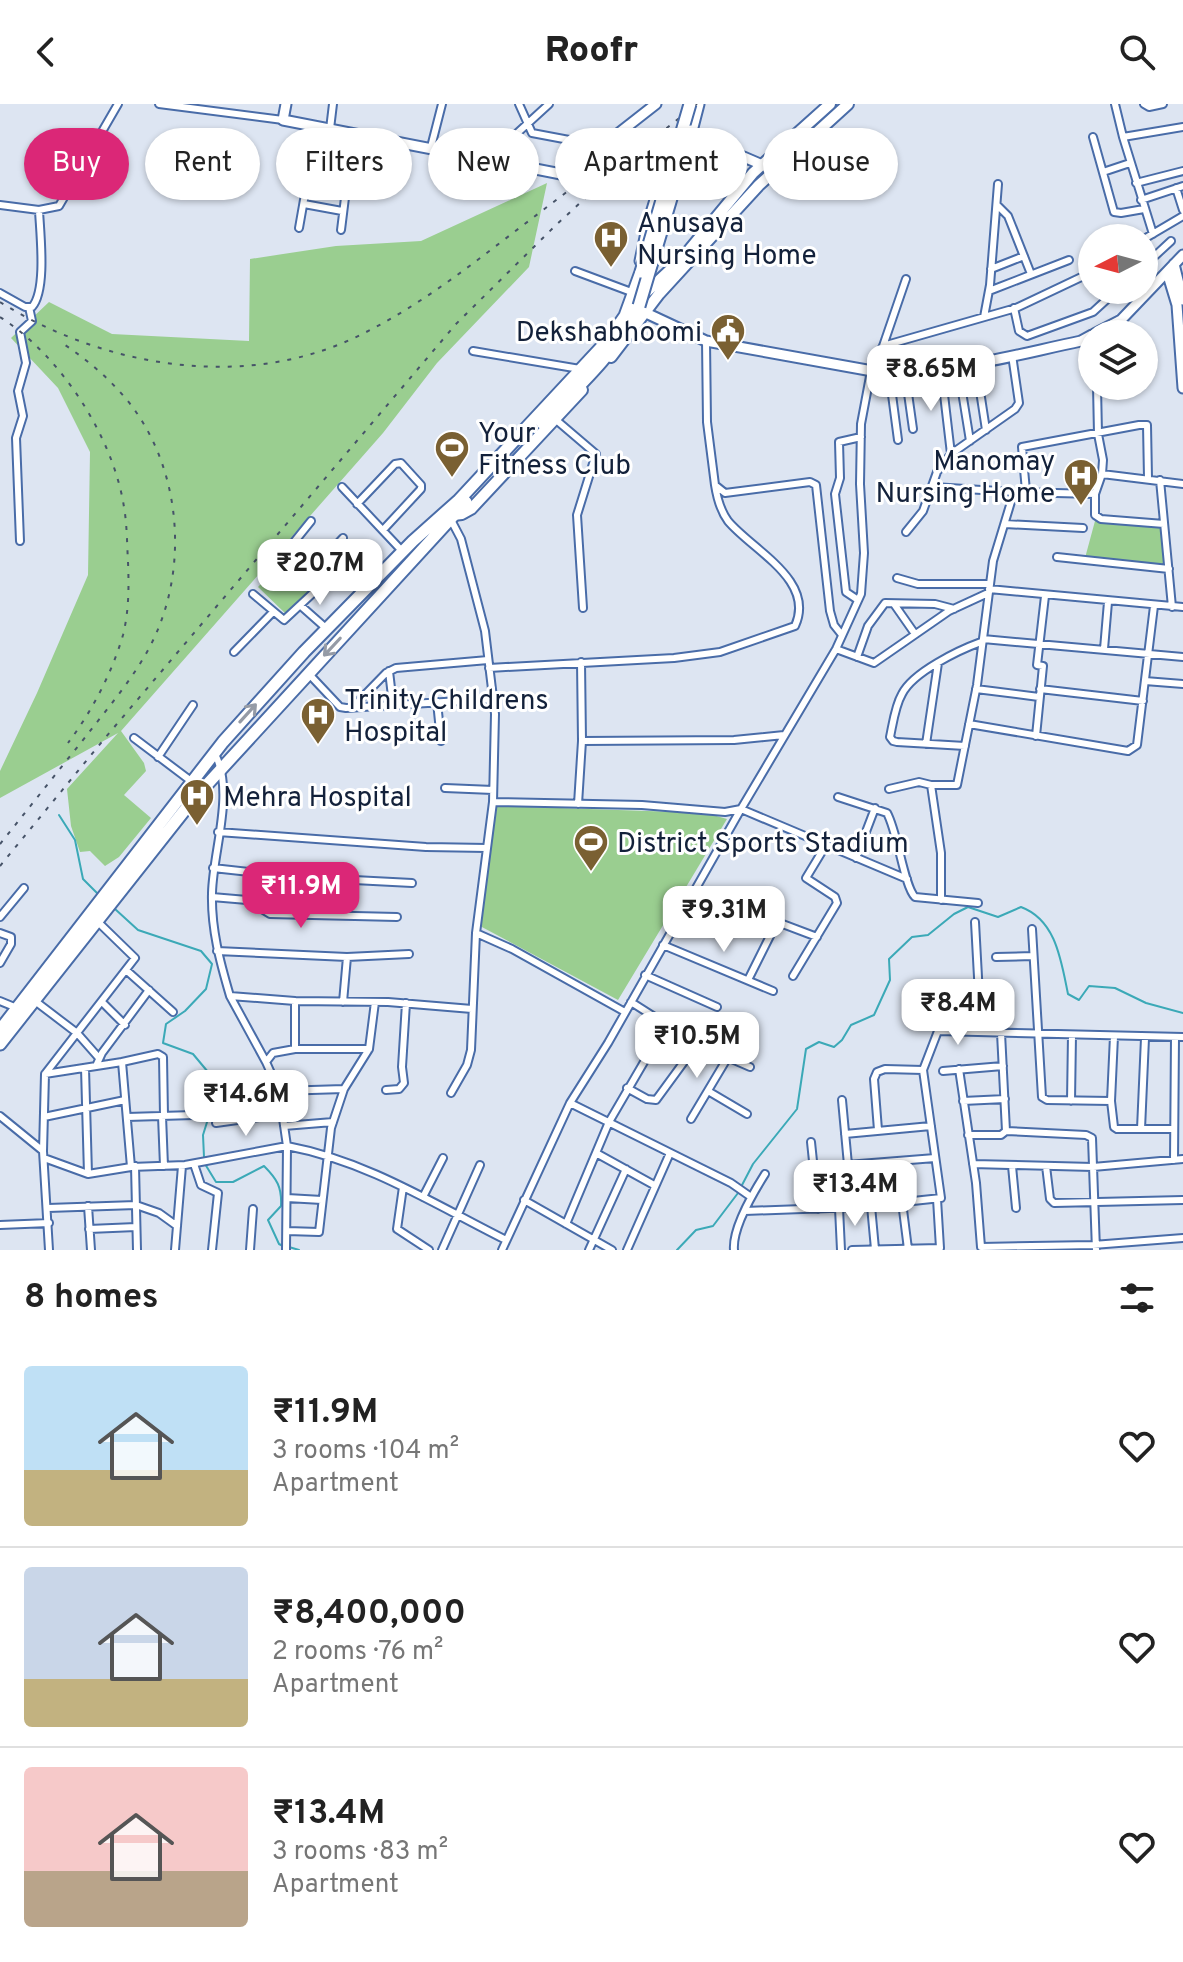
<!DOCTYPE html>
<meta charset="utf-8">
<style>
:root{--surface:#fff;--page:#f2f2f2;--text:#222;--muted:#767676;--line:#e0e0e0;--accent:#db2777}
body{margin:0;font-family:Overpass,sans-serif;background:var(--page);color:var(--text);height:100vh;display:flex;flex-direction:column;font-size:30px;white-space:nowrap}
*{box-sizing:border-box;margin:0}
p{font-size:26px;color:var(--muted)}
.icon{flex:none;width:44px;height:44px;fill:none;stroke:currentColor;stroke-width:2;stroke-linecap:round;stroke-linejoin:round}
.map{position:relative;height:1146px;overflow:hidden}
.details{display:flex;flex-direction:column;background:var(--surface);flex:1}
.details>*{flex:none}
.banner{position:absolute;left:24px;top:24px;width:1136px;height:72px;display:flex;gap:16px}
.needle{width:52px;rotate:264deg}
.buttons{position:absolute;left:1078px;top:120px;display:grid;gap:16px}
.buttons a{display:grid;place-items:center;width:80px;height:80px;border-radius:50%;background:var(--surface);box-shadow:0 2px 6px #0004;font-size:40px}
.price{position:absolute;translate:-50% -68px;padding:0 18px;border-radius:16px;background:#fff;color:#222;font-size:26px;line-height:52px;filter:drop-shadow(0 2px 4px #0008)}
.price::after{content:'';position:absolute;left:50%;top:48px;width:24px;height:18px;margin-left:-12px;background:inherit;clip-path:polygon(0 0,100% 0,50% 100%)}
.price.selected{background:var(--accent);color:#fff}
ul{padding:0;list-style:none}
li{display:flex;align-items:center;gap:24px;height:200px;padding:0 24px}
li+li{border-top:2px solid var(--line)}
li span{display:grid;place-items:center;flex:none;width:224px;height:160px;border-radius:8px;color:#555}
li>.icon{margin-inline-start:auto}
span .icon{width:96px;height:96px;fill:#fffc;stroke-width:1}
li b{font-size:34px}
h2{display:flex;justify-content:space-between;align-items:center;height:96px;padding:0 24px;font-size:34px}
.pill{padding:0 28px;border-radius:36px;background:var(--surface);box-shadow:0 2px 6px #0004;font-size:28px;line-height:72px}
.pill.selected{background:var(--accent);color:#fff}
header{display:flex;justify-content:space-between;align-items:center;height:104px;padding:0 24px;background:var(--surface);font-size:36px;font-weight:800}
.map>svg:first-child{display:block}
.green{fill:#9ace90}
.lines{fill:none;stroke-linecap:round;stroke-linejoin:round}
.stream{stroke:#3ba9b7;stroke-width:2}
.street-casing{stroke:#496ca8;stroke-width:10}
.secondary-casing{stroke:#496ca8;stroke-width:13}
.primary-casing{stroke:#496ca8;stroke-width:14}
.highway-casing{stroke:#496ca8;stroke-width:15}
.street{stroke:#fff;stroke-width:6}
.secondary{stroke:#fff;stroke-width:9}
.primary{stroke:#fff;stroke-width:10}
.highway{stroke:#fff;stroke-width:11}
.rail{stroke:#465368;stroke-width:2;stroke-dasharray:4 8;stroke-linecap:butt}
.highway-bridge-casing{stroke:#496ca8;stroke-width:15;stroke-linecap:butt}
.highway-bridge{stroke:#fff;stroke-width:11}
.oneway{stroke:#959ba6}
.labels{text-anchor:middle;stroke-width:6;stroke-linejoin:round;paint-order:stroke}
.poi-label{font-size:28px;fill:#13213a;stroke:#fff;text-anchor:start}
</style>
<header><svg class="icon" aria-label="back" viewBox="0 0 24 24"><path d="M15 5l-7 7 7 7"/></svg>Roofr<svg class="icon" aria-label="search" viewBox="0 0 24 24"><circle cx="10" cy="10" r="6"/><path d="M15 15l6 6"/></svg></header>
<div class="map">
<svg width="1183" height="1146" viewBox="0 0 1183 1146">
<rect width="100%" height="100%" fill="#dde5f2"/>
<path class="green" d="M547 79 529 163 437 259 383 329 121 627 144 659 146 667 124 691 151 714 119 753 105 762 90 747 80 748 71 722 67 685 118 629 0 694V667L37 589 88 471 90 348 58 284 11 234 49 198 112 230 249 237 250 155 336 142 421 137Z
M1095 417 1162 424 1167 463 1085 454Z
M283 456 312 484 287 511 258 483Z
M497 702 706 709 727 715 618 896 480 822Z"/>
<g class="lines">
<path class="stream" d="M59 711 75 736 83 775 98 790
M115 805 138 826 201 847 212 860 206 885 185 907 166 920 163 939 193 950 213 974V999L203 1031 204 1053
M205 1060 216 1078H233L264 1062C277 1075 282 1083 281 1102L268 1116 279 1140 283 1142
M741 1083 753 1060 797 1005 806 945 819 938 834 943 842 936 851 921 874 911 890 876 889 855 912 833 928 831 954 810 968 803 998 813 1021 803C1056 816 1061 856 1068 890L1079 896 1089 882 1115 884 1146 899 1183 909
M289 1143 299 1146
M677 1146 696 1126 713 1122 738 1089"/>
<defs>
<path id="street" d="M159 0 283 16
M519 0 532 29 601 42
M1115 0 1123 33 1153 130
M1144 0 1149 3 1163 0
M330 25 333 0
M1093 33 1114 108 1121 109 1144 105
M1123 33 1183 23
M431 43 442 0
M489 55 549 0
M1103 68 1130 59
M1136 79 1183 67
M1176 84 1183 106
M1141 96 1183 82
M304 100 342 107
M0 101 39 106 59 102 118 0
M997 101 1008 112 1031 170
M299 124 317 22
M341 126 353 29
M1144 135 1183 112
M1144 162 1171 137
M991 165 1024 152
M575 167 634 189
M989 187 1069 156
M0 189 25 203H32C47 186 40 129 39 106
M1014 204 1019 227 1027 232 1093 208 1117 186
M984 213 990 181 998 80
M1085 235 1092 254
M706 237 707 318 715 381 725 389 810 378 816 381 830 507 834 521 842 531
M883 242 1016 204 1092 168
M473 247 580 265
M976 261 986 326
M958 263 970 337
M941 265 951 350
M889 268 898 336
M905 268 913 325
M1097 282 1098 330 1103 356 1102 370 1095 390V411L1101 415 1164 420
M555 315 596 350 577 411 583 504
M1102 370 1183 380
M1160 376 1172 503
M342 383 403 448
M933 383 1014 388
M1026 387 1022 343 1139 321H1147L1148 374
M357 400 395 360 401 359 421 381V385L383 426
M450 414 461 435 485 527 495 610 493 698 476 829 512 845 625 908
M1005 420 1083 424
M906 428 923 407 937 368 951 350 1015 305 1019 299 1012 251
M20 437 16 334 23 312 18 287 26 259 20 228 32 217 29 203
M1057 453 1169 465
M897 474 918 480H990
M305 475 343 434
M989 485 1183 503
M253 490 284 516 313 489 312 481 282 453 311 417
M858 496 846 488 835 390 840 374 839 338 861 333
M894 500 915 530
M301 502 327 525
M983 535 1183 553
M836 545 874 559 949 507 988 489
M1104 545 1108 498
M234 548 273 508
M857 553 868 522 885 499 935 500 954 505
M489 564 674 554 720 548 795 522C816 476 752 446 728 417 720 406 717 394 715 381
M389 567 393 601
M308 569 340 603 346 604 493 595
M1145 577 1183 580
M976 585 1039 593
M1040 585 1143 597
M437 598 441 637
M352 604 386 569 396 564 488 556
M969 620 1128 647 1137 641 1154 502
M1036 632 1043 562 1037 561 1045 492
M134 634 191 677
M582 637 734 636 784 631
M926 640 938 559
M965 642 897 638 893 637 890 633C893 619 895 602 902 590 913 568 959 546 981 538
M215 650C235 689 213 746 212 789 211 825 220 858 230 892L295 897V945L273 949 266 958 279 987 287 1042C367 1057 434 1100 506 1136
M158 653 193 601
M931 681 941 749V796
M445 684 493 686
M889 685 919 678 931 681H957L977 581 993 457 1014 388 1095 390
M838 693 887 709C898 729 904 782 915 793L978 799
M493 698 642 701 725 708 741 705 907 775
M578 700 582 637 581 558
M218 728 426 743 487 744
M856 754 875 704
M213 764 296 773 412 779
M695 787 817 833
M212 793 247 796 270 810 397 813
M0 813 24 784
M975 818 981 928
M1032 825 1042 993 1047 996 1111 997
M0 829 11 833V840L0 859
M663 841 773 887
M217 847 347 853 409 850
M996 853 1033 852
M126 866 173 908
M645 871 717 903
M793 872 837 799 835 793 806 774 826 741
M748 876 777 818
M230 892 266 958
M0 897 17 904
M35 897 77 929 99 954
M295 897 388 898 472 905
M102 898 125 921
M343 898 347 853
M631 898 697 940 750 963
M1114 932 1111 997 1114 1023 1117 1025H1174
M295 945H369
M122 958 158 950 163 953 164 1012
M96 962 102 949 149 886
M85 964 88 1070
M959 965 976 1079 981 1143 1093 1141 1183 1134
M943 967 1003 962
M45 970 122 958 131 1063
M223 978 273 973
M627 984 647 995 656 996 697 940
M386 986 399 985 404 979 402 963 406 899
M279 987 344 985
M708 987 747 1010
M451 989 467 961 471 946 476 829
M842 996 852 1104
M963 997 1005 995
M1071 997 1072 931
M570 999 731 1079 751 1093
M0 1012 43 1047 49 1146
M162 1012 164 1062
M44 1013 125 996
M127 1013 194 1011
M691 1015 728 953
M216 1019 282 1010
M284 1022 333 1018
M1141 1025 1145 934
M878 1026 874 975 877 968 885 965 923 966
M1006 1027 1086 1031 1092 1034 1096 1146
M845 1030 931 1022
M968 1031H1001L1006 1027 1001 929
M811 1038 818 1105
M43 1047 45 970 135 854 97 817
M596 1049 654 1081
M44 1054 88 1070 131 1063 185 1061 287 1042 286 1146
M1174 1056 1175 933
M194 1060 201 1081 218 1089 212 1146
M973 1060 1093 1063 1183 1055
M847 1061 935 1054
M135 1062 137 1146
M1012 1062 1016 1104
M1046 1062 1050 1095 1054 1099 1183 1096
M403 1083 397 1125 429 1146
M423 1093 443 1054
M287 1094 322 1096
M524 1096 612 1146
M902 1098 908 1145
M88 1102 91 1146
M871 1102 875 1145
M48 1104 136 1101 159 1109 177 1122
M839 1104 841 1146
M745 1107 857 1103 941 1094 923 966 938 927 1183 933
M566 1120 609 1018 665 922
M0 1121 49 1119
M89 1125 136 1123
M287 1127 319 1128 331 1024 344 985 369 945 375 898
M175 1146 182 1062
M250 1146 253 1105
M442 1146 480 1061
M502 1146 570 999 608 939 741 705 836 545 861 490 864 449 860 380 861 320 871 267 883 242 906 175
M589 1146 626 1065
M627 1146 670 1049
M734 1146C732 1124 753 1089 765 1070
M852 1146 940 1144 937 1095"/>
<path id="secondary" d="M286 0 283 16 561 70 569 68 656 0
M640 157 648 119 672 39 697 33 774 66
M1174 160 1183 196
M1167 168 1177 201 1183 284
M646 209 706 237 878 268C947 271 1014 251 1081 237L1092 231
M1094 230 1121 216 1183 151"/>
<path id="primary" d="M640 194 681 156 753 69 830 0
M611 253 659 190 759 81 848 0
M453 411 462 410 471 405 582 286"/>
<path id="highway" d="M691 27 698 0
M542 319C579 282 616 249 639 202
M0 926 223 638 304 548 413 437 459 396 609 235 625 212 641 168
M0 940 191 698 466 398"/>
</defs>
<use href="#street" class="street-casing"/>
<use href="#secondary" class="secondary-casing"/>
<use href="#primary" class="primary-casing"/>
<use href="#highway" class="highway-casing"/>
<use href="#street" class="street"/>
<use href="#secondary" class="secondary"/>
<use href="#primary" class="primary"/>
<use href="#highway" class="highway"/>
<path class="rail" d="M0 198C102 262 241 287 354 234 409 208 457 172 505 135 547 103 589 71 631 39
M0 213C60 251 113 332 124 403 127 420 127 440 128 458 129 482 129 507 123 531 112 569 92 607 68 639
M0 740C29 704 58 667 87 631 113 597 145 561 160 520 188 448 177 357 127 296 108 273 85 254 59 237
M0 762 105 634 456 220 555 122 630 53 697 0"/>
<defs>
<path id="highway-bridge" d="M641 168 690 0
M639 202 691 27"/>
</defs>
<use href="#highway-bridge" class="highway-bridge-casing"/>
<use href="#highway-bridge" class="highway-bridge"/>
</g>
<defs><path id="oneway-shaft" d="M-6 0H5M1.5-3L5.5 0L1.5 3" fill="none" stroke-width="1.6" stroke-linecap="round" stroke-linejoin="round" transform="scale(2)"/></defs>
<g class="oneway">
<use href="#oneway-shaft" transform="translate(332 543) rotate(133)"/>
<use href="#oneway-shaft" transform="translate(248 609) rotate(-48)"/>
</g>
<defs>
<symbol id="hospital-pin" viewBox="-11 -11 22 30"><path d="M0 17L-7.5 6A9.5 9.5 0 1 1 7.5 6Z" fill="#7a6032" stroke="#fff"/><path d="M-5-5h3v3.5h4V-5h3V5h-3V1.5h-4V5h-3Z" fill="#fff"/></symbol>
<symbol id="civic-pin" viewBox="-11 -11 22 30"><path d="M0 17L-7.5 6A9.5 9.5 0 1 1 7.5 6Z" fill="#7a6032" stroke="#fff"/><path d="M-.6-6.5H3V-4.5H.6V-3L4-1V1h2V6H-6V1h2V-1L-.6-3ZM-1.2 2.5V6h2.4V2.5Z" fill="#fff"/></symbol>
<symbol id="stadium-pin" viewBox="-11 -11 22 30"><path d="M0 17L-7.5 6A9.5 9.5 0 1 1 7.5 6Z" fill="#7a6032" stroke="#fff"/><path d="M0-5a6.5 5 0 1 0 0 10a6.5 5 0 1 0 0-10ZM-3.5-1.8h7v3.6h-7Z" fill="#fff"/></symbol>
</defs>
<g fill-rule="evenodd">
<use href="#hospital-pin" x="591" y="114" width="40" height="54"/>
<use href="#civic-pin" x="708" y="207" width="40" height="54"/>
<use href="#stadium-pin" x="432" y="324" width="40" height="54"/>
<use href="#hospital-pin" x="1061" y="352" width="40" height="54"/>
<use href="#hospital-pin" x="298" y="591" width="40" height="54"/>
<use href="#hospital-pin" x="177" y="672" width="40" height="54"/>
<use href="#stadium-pin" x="571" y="718" width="40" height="54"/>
</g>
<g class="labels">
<g class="poi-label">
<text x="637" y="128">Anusaya<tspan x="637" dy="32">Nursing Home</tspan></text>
<text x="702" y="237" text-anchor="end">Dekshabhoomi</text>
<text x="478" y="338">Your<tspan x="478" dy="32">Fitness Club</tspan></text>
<text x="1055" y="366" text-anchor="end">Manomay<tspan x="1055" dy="32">Nursing Home</tspan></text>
<text x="344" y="605">Trinity Childrens<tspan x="344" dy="32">Hospital</tspan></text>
<text x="223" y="702">Mehra Hospital</text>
<text x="617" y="748">District Sports Stadium</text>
</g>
</g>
</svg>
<div class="buttons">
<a><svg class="needle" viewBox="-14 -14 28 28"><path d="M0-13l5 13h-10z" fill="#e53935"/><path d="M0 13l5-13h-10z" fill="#767676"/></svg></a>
<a><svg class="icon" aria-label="layers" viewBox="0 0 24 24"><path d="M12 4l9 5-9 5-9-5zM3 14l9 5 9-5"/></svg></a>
</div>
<b class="price" style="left:931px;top:309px">₹8.65M</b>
<b class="price" style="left:320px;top:503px">₹20.7M</b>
<b class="price selected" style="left:301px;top:826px">₹11.9M</b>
<b class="price" style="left:724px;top:850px">₹9.31M</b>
<b class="price" style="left:958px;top:943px">₹8.4M</b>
<b class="price" style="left:697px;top:976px">₹10.5M</b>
<b class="price" style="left:246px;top:1034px">₹14.6M</b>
<b class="price" style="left:855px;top:1124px">₹13.4M</b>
<div class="banner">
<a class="pill selected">Buy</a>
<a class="pill">Rent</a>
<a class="pill">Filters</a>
<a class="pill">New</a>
<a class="pill">Apartment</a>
<a class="pill">House</a>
</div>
</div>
<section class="details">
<h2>8 homes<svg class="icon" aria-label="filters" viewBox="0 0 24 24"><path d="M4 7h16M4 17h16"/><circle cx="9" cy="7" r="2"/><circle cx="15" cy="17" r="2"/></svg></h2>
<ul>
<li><span style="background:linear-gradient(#bfe0f5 65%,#c2b280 0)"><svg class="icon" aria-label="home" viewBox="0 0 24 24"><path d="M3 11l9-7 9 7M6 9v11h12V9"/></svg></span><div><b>₹11.9M</b><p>3 rooms · 104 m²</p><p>Apartment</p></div><svg class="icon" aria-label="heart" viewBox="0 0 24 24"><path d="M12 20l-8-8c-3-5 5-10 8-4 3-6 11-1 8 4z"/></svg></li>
<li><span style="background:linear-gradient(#c9d6e8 70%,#c2b280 0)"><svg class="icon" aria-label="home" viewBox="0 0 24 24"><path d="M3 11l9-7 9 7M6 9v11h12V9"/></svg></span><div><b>₹8,400,000</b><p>2 rooms · 76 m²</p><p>Apartment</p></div><svg class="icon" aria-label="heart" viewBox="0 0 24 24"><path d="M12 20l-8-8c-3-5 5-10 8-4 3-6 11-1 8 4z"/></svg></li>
<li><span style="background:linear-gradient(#f6c9c9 65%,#b9a48a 0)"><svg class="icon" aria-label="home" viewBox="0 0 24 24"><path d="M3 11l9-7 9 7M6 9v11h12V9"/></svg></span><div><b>₹13.4M</b><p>3 rooms · 83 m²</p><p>Apartment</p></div><svg class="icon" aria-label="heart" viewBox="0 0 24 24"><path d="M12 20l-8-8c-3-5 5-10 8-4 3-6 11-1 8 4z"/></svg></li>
</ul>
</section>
